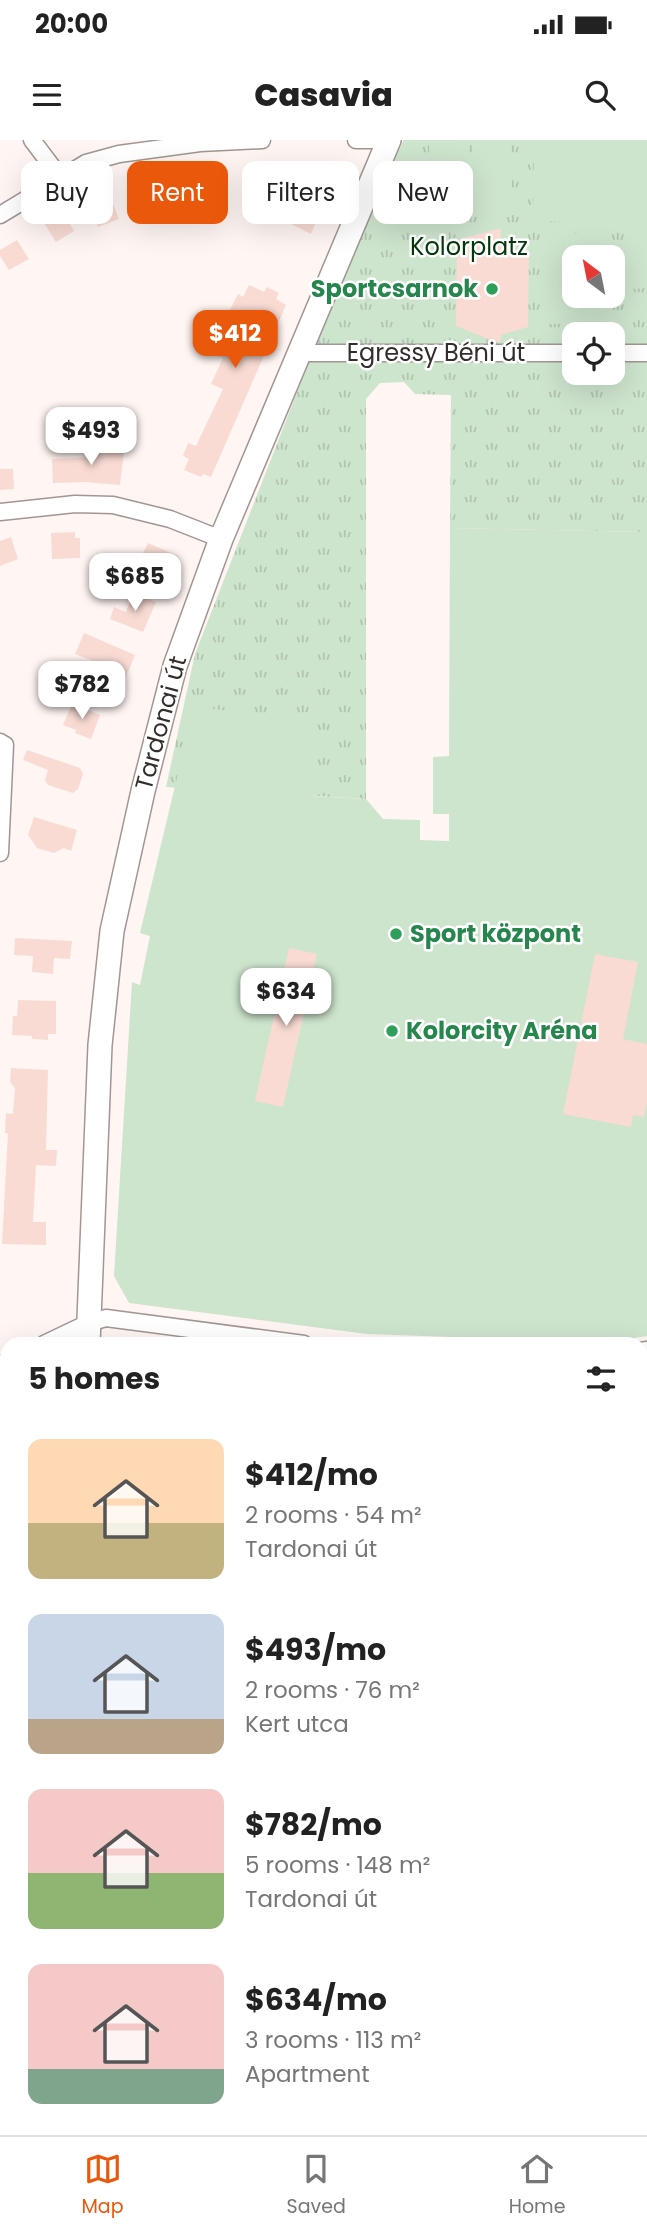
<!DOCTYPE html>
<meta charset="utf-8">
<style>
:root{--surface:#fff;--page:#f6f6f6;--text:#222;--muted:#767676;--line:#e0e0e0;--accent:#ea580c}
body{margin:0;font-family:Poppins,sans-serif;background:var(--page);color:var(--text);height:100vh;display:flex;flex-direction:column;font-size:26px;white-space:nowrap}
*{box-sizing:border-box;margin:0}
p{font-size:23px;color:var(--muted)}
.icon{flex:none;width:38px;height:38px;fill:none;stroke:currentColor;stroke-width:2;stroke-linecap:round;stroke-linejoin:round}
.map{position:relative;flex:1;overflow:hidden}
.details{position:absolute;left:0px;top:1197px;width:648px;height:798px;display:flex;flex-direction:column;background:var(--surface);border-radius:21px 21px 0 0;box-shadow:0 7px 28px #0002}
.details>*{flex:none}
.banner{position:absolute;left:21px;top:21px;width:606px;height:63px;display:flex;gap:14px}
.needle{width:46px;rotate:328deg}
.fabs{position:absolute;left:562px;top:105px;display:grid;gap:14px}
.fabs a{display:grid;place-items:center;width:63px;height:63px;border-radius:14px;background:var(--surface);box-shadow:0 7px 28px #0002;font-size:35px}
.price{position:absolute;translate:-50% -60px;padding:0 16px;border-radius:14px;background:#fff;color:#222;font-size:23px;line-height:46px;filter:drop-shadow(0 2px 4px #0008)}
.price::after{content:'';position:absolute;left:50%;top:42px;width:21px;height:16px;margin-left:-10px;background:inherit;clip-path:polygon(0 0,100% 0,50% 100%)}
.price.current{background:var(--accent);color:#fff}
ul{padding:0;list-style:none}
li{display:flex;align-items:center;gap:21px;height:175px;padding:0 28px}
li span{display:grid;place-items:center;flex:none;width:196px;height:140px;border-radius:14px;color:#555}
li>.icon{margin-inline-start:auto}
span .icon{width:84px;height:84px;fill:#fffc;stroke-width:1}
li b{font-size:30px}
h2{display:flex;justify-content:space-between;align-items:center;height:84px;padding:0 28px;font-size:30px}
.pill{padding:0 24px;border-radius:14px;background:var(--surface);box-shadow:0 7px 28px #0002;font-size:24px;line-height:63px}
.pill.current{background:var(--accent);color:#fff}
.status{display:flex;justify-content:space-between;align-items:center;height:49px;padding:0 35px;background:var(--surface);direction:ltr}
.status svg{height:19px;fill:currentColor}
header{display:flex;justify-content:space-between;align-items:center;height:91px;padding:0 28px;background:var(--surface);font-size:32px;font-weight:800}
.tabs{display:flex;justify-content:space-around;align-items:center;height:98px;border-top:2px solid var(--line);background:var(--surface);font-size:19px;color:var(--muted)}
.tabs a{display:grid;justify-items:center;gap:4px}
.tabs .current{color:var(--accent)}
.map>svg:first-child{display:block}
.grass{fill:url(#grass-tufts);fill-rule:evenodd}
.garden{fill:#cde4cd}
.building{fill:#f9dbd4}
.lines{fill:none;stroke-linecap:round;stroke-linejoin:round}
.street-casing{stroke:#a19692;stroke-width:19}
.secondary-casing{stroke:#a19692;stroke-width:26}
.street{stroke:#fff;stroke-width:16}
.secondary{stroke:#fff;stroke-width:23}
.leisure-dot{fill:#2e9e5b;stroke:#fff;stroke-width:2.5}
.labels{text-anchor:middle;stroke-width:5;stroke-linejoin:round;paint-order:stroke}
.park-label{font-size:24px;fill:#04380c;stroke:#fff}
.leisure-label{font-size:24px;font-weight:bold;fill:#27864d;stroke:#fff;text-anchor:start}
.street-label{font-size:24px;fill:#332e2c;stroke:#fff}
</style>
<div class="status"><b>20:00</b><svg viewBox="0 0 49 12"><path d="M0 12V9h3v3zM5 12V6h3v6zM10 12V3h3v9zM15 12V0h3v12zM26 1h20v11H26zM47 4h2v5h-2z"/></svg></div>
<header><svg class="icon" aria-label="menu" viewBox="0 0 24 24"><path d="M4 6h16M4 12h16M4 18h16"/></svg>Casavia<svg class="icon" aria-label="search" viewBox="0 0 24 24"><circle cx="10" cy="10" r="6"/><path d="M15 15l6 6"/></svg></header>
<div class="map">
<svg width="647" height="1995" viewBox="0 0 647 1995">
<defs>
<pattern id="grass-tufts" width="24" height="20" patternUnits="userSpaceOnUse" patternTransform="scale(1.75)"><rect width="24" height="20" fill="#cde4cd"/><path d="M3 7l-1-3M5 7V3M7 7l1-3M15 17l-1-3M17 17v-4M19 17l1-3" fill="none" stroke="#b0c4b0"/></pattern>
</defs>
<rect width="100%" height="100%" fill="#fff5f2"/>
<path class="grass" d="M404 0H647V208L613 209 612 194H574V233H612L613 220H647V392L450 388 451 255 415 254 404 242 380 243 366 259V659L166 647 195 514 312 214 298 213ZM574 117H612V156H574Z"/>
<path class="garden" d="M429 0H468V67H429Z
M472 0H511L512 67H473Z
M534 0H647V148L631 149 630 86 643 84 533 81Z
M601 93V117H574V156H602V183L549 184 547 94Z
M647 155V178L634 179 632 156Z
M450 388 647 392V1196L615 1201 591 1202 367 1194 129 1163 114 1136 132 842 140 845 150 796 140 793 194 566 317 584 311 656 366 659 383 679 420 680V700L449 701V674H433V617L449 616Z
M7 1233V1988H101V1995H0V1236Z"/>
<path class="building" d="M201 32V36L226 35 227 55 217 56V62L194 63V57L181 58 180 34Z
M155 39 160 62 149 64 153 81 140 84 132 44Z
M306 45 332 56 322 81 317 79 311 94 289 83Z
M108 52 119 79 98 87 87 61Z
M63 72 74 91 56 102 44 83Z
M501 88 500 106 529 112 528 187 501 195 500 202H496L456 186 457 100Z
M17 100 29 119 9 130 0 116V110Z
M249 145 264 152 267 147 279 153 276 159 286 165 211 337 203 334 201 337 184 330 189 319 183 316 188 303 196 306 223 249 211 244 223 218 207 211 219 184 222 186 238 154 243 157Z
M96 302 112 303 111 310 124 311 120 345 85 342 53 343 52 319 95 317Z
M0 329H13L14 349 0 350Z
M75 392V398H80V418L52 419 51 393Z
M11 397 18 419 0 426V401Z
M148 403 178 416 167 440 136 427Z
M134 452 156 462 143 492 110 479 114 467 126 472Z
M84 493 135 515 121 549 104 541 96 522 75 514Z
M72 564 100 575 91 599 75 593 76 590 63 585Z
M27 610 80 628 83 634 78 649 73 653 48 645 45 640 48 630 23 620Z
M34 677 77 690 71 711 64 708 54 713 37 708 28 695Z
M15 798 72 801 70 819 54 818 53 834 32 832 33 816 14 815Z
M289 808 317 814 283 967 255 961Z
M595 814 638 822 623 899 647 904V962L644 977 633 975 631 987 563 974Z
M18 860 56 861V894H48V900L32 899V896L12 895 13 876H17Z
M11 928 48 930 46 1010H57L56 1026 36 1025 33 1082H46V1105L2 1104 8 993H5L6 973 13 974 15 948 10 942Z"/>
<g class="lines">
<defs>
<path id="street" d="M32 0 60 37
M356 0H389
M0 75 86 23 119 14 200 3 262 0
M298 213H574
M612 213H647
M0 372 75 364 113 365 170 379 221 399
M0 602 5 605 0 713
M44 1204 88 1183 106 1178 304 1204
M640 1211 647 1210
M0 1225 7 1222
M640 1466H647
M340 1988 341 1995
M569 1988 570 1995"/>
<path id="secondary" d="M88 1204 100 905 112 791 143 651 175 526 221 399 389 0
M118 1995V1988"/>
</defs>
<use href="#street" class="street-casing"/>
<use href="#secondary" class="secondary-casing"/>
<use href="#street" class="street"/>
<use href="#secondary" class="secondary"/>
</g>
<g class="leisure-dot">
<circle cx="492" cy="149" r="7"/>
<circle cx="396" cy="794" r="7"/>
<circle cx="392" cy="891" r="7"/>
</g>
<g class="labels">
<g class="park-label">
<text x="469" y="115">Kolorplatz</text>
</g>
<g class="leisure-label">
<text x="478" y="157" text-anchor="end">Sportcsarnok</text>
<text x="410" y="802">Sport központ</text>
<text x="406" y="899">Kolorcity Aréna</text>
</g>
<g class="street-label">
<text x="436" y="221">Egressy Béni út</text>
<text transform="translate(161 583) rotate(-75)" y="8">Tardonai út</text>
</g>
</g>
</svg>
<div class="fabs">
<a><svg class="needle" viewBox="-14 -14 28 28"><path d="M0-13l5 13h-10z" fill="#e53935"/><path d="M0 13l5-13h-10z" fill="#767676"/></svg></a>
<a><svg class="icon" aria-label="locate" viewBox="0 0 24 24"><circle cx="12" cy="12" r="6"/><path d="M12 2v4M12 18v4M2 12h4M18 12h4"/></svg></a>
</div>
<b class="price current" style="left:235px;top:230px">$412</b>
<b class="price" style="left:91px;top:327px">$493</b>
<b class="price" style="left:135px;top:473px">$685</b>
<b class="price" style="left:82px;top:581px">$782</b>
<b class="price" style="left:286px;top:888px">$634</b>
<div class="banner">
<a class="pill">Buy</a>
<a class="pill current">Rent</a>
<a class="pill">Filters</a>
<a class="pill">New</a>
</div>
<section class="details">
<h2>5 homes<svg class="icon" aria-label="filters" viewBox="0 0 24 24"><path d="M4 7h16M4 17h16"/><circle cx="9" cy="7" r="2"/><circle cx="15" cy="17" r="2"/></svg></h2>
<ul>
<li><span style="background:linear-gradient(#ffd9b3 60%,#c2b280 0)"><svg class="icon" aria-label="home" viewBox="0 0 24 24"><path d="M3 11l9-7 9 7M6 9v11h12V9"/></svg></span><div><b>$412/mo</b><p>2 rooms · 54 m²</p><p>Tardonai út</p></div></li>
<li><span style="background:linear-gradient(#c9d6e8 75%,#b9a48a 0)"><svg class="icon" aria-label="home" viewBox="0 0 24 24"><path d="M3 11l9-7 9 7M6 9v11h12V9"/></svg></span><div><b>$493/mo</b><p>2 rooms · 76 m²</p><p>Kert utca</p></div></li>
<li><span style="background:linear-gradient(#f6c9c9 60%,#8fb573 0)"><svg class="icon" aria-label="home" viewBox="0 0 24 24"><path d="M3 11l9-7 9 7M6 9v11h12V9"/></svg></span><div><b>$782/mo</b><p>5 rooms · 148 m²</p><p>Tardonai út</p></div></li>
<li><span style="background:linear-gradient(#f6c9c9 75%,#7fa58c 0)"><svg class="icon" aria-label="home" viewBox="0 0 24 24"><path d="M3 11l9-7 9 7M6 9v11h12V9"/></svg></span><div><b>$634/mo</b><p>3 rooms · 113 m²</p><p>Apartment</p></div></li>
</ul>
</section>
</div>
<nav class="tabs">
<a class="current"><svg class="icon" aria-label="map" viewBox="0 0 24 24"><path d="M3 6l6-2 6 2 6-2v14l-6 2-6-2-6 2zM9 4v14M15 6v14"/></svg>Map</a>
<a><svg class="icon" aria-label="saved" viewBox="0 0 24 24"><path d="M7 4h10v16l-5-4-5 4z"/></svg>Saved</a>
<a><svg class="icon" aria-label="home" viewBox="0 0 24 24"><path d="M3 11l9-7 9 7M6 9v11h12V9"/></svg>Home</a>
</nav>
